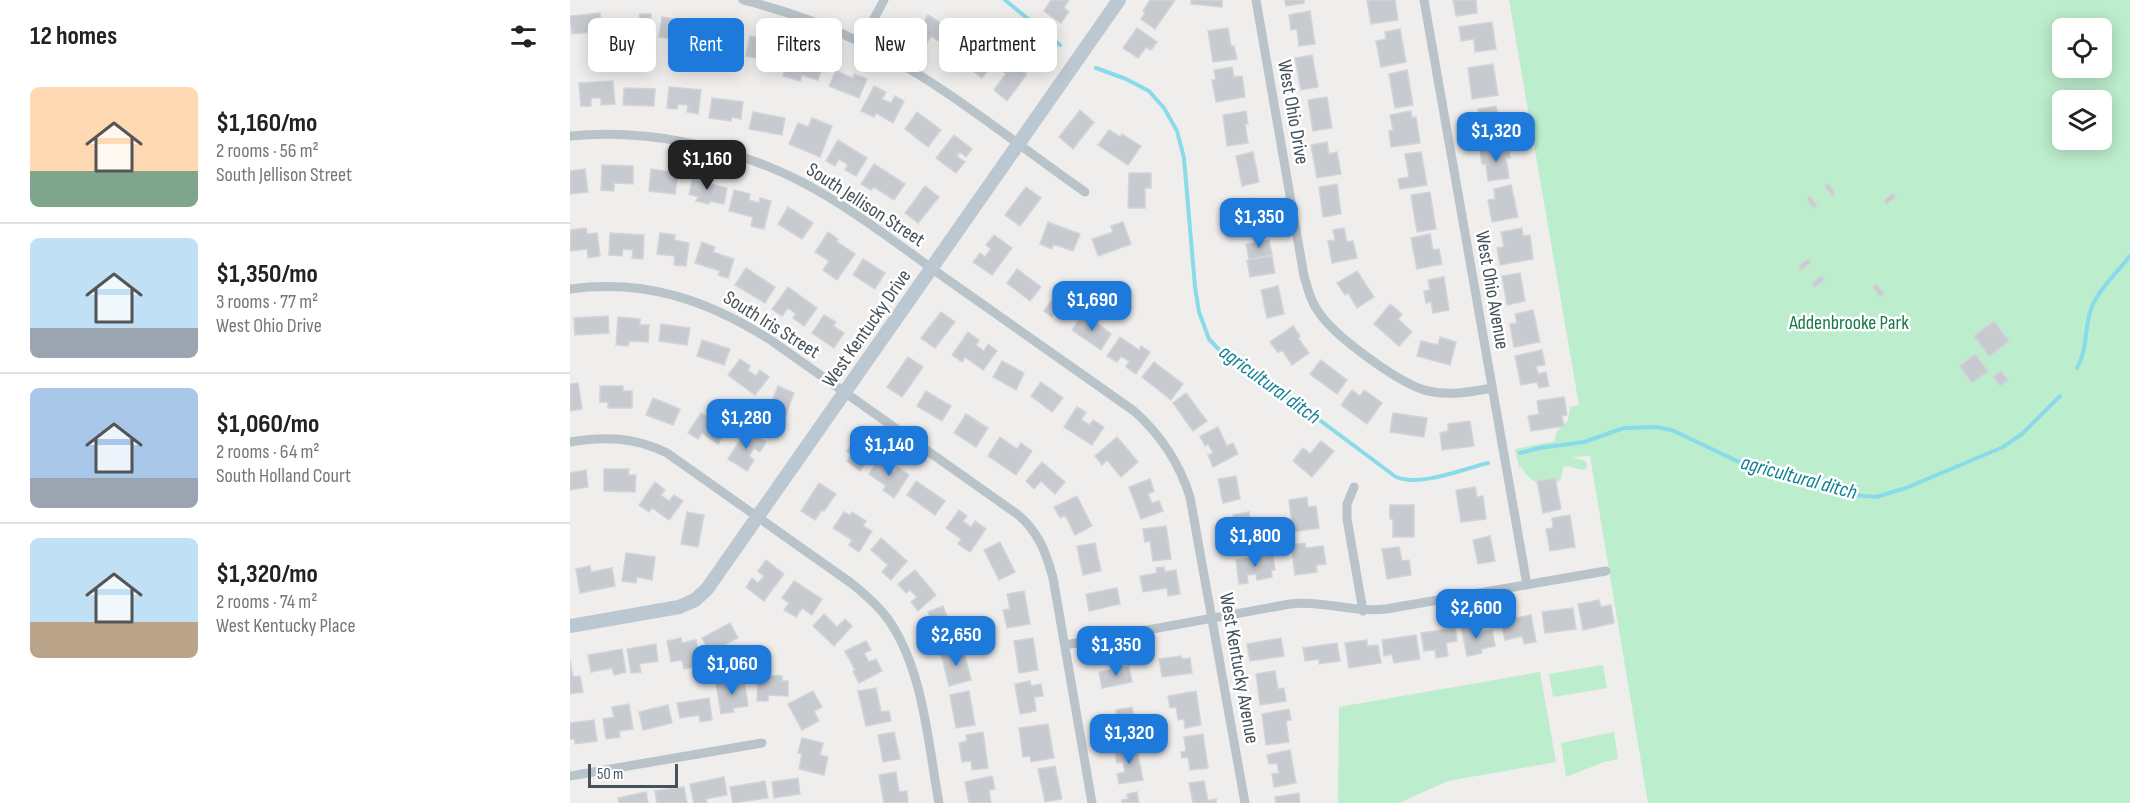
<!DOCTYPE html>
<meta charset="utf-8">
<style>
:root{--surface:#fff;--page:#f6f6f6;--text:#222;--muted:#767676;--line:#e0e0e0;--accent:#1d7ada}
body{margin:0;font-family:"Sofia Sans Condensed",sans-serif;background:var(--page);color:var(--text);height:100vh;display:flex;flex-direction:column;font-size:22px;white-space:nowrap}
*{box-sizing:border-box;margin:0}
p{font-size:20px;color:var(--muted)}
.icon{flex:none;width:33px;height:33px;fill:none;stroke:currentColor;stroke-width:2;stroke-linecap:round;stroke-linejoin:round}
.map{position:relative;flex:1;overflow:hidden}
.sheet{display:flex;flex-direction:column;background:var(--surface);width:570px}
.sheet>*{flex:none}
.hud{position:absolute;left:18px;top:18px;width:570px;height:54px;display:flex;gap:12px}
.controls{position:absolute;left:1482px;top:18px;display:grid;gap:12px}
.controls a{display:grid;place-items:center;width:60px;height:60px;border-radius:9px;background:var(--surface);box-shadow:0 3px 15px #0003;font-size:30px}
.scale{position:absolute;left:18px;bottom:15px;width:90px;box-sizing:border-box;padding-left:6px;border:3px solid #46525a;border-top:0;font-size:16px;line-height:21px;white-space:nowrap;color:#46525a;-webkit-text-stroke:4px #fff;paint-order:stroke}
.price{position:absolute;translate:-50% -51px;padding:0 14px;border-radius:12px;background:var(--accent);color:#fff;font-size:20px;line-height:39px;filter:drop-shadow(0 2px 3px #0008)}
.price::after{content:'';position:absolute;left:50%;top:36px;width:18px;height:14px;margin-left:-9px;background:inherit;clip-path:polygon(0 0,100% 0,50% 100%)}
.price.current{background:#222;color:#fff}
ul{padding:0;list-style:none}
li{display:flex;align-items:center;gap:18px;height:150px;padding:0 30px}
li+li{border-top:2px solid var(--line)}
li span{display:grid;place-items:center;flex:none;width:168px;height:120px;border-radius:9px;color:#555}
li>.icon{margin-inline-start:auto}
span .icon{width:72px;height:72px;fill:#fffc;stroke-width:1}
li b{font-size:26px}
h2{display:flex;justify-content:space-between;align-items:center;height:72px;padding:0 30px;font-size:26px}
.chip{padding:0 21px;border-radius:9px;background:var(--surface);box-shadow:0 3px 15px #0003;font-size:21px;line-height:54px}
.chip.current{background:var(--accent);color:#fff}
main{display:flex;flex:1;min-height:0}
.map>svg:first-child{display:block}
.green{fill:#bcedcc;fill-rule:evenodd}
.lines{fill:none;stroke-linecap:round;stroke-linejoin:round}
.stream{stroke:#8adbe9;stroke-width:4}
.building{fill:#c7cbd0;stroke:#d1d4d9;stroke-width:1.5}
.street{stroke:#b9c3ca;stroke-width:9}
.secondary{stroke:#bbc7d1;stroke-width:14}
.labels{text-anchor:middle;stroke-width:5;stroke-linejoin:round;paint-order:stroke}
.street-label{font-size:20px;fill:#46525a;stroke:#fff}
.park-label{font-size:20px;fill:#197944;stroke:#fff}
.water-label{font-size:21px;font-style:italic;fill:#0f8195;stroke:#fff}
</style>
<main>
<section class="sheet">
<h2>12 homes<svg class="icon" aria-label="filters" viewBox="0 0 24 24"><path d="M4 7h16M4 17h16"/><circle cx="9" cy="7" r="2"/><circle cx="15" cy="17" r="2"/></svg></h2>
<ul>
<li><span style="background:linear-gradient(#ffd9b3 70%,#7fa58c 0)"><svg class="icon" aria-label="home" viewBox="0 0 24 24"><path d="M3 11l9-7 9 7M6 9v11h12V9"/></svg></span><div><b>$1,160/mo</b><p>2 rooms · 56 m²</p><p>South Jellison Street</p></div></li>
<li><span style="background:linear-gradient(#bfe0f5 75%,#9aa5b1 0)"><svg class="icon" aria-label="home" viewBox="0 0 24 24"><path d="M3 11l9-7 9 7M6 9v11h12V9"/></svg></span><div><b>$1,350/mo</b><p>3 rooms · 77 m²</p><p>West Ohio Drive</p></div></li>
<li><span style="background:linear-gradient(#a9c7e8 75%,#9aa5b1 0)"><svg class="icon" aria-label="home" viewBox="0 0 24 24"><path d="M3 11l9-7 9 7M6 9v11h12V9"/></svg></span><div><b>$1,060/mo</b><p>2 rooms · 64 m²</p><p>South Holland Court</p></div></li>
<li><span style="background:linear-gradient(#bfe0f5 70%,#b9a48a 0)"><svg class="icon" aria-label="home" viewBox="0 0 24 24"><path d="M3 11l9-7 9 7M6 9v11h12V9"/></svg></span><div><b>$1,320/mo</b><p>2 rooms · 74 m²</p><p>West Kentucky Place</p></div></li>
</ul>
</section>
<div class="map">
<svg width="1560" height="803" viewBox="0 0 1560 803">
<rect width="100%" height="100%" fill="#f0eded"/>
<path class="green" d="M939 0H1560V803H1078L1020 456 1002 457 1015 461 1017 464 1016 469C1007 472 1002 464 993 467L991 479 982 487C970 485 955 479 952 467L949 468 945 449 985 441C984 430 992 428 998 420L1000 407 1009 405ZM1492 28H1532V68H1492ZM1492 100H1532V140H1492Z
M1033 665 1037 688 983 697 979 674Z
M970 672 986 762 878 781 829 803H768L769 707Z
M1044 732 1048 759 1034 762 996 777 991 743Z"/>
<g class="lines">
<path class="stream" d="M435 0 490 45
M526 68 556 79 579 91 594 108 607 131 614 158 625 287 629 312 639 339 658 359 700 383 826 477C850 487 893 469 918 463
M1507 368C1518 349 1514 329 1521 309 1529 288 1547 273 1560 256
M950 453 969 448 1014 442 1054 428 1086 427 1102 430 1167 461 1283 495 1306 497 1336 488 1433 447 1452 434 1490 396"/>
</g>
<path class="building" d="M481 0H499L494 8 499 12 491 23 474 11Z
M580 0H605L585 29 571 19 575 13 573 11Z
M621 0H652V7L621 4Z
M715 0H734V3L716 6Z
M797 0H825L828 20 801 24Z
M883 0H906L907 13 886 16Z
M740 11 745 44 729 46 727 29 721 30 719 15Z
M30 13 31 31 2 34 0 16Z
M30 13 31 31 2 34 0 16Z
M70 14H81L80 38H69V43L51 42V37H44V21L69 22Z
M358 15 386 33 378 47 361 36 356 44 344 37Z
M92 17 123 22 120 42 89 37Z
M922 22 926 49 905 52 904 39 891 41 889 27Z
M134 27 145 28 144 33 168 36 166 51 132 46Z
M567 28 587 42 581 50 576 47 568 58 553 48Z
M658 28 661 46H664L667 59 643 62 638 31Z
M830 29 836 62 811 67 806 41 816 39 815 32Z
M180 36 212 43 208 63 176 56Z
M398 40 414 53 419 47 429 55 412 78 402 70 406 66 397 60 393 66 384 59Z
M222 48 235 52 233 59 243 62 245 55 255 58 248 80 232 75 230 81 213 76Z
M742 55 748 87 731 90 725 58Z
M439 60 457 74 437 101 424 90 436 74 431 70Z
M923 64 928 95 902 99 898 68Z
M662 67 664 77 672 76 675 97 646 102 642 80H646L644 70Z
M837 70 843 105 825 108 819 74Z
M266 71 283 78 284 74 297 79 289 98 259 86Z
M43 81 45 104 31 105V98H21V106H11L9 83Z
M304 86 316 92 312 99 321 103 325 96 334 101 323 123 306 113 304 117 291 111Z
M99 87 131 90 128 114 117 112 118 105 108 104 107 109 97 108Z
M54 88 85 89 84 106 53 105Z
M757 97 762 128 743 131 738 100Z
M142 98 173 102 171 119 162 117 161 121 139 118Z
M926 106 932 136 909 140 907 127 912 126 908 109Z
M510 110 524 122 503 149 489 137Z
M676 111 678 124H675L678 143 657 146 653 115Z
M841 111 842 118 846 117 850 143 821 147 819 131 823 130 820 115Z
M183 112 215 118 212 135 179 129Z
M347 112 371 130 358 147 335 129Z
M242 118 262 126 250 157 219 144 228 123 238 127Z
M539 130 550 137 552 134 571 146 558 165 528 145Z
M384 135 402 149 396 157 390 152 387 156 395 162 386 173 366 158Z
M268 140 297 158 286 176 275 170 278 165 269 159 265 166 256 161Z
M757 142 759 154 767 152 771 174 747 178 741 145Z
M939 146 940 158H936L939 178 918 181 916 164H912L910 150Z
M683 152 689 182 672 186 666 156Z
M851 152 857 185 830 189 828 179 839 177 835 154Z
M304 164 335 184 324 200 304 187 301 190 291 184Z
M32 165 63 166V184L44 183V191L31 190Z
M15 169 18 192 0 194V171Z
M81 169 108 173 105 194 79 191Z
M124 173 135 176 134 182 157 188 154 204 140 201 139 204 126 201 128 197 119 194Z
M559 173H581V188H575V208H558Z
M767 184 771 214 753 217 749 187Z
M1258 184 1265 193 1262 196 1255 186Z
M941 185 948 217 922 222 918 200 925 199 924 189Z
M355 186 369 197 348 223 335 213Z
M456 187 471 198 450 226 435 215Z
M164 190 180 194 179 200 189 203 190 198 201 201 194 229 181 226 183 217 159 211Z
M860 192 866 229 847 232 841 195Z
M1323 193 1326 197 1317 204 1314 201Z
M1240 196 1247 206 1244 208 1237 199Z
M684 198 686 207 693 205 698 226 688 228 689 234 681 235 680 230 673 232 666 201Z
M218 207 243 223 232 239 208 224Z
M478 222 510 234 503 251 483 244 482 249 470 244Z
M553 222 561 244 528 256 522 239 543 232 541 226Z
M16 228 17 234 27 233 30 256 18 258 17 249 0 251 1 230Z
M774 228 777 242 783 241 787 258 762 263 758 241 765 240 763 230Z
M952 228 953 236 960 235 963 259 930 265 927 248 934 247 931 232Z
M258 232 268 239 266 241 285 254 267 280 253 270 259 261 245 252Z
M40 233 74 235 73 259 62 258 63 250 53 249 52 256 39 255Z
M90 233 105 235 104 240 119 243 116 266 104 265 105 256 87 254Z
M860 234 863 250 869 249 872 264 847 269 841 238Z
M424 235 442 248 422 275 403 262 410 253 415 257 421 249 416 245Z
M699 240 702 255 679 259 676 244Z
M132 242 145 247 143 252 164 259 158 278 148 275 150 271 125 263Z
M702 256 705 273 680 277 677 260Z
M293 259 315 273 305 289 283 275Z
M1238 259 1241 262 1231 270 1229 266Z
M176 268 205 287 195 303 165 285Z
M447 269 471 287 460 301 437 283Z
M787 271 804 297 787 308 778 293 775 295 767 283Z
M950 273 955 301 937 305 932 276Z
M1251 276 1254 280 1245 287 1242 284Z
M874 277 879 310 863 313 861 302 856 303 854 291 860 290 858 280Z
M1306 284 1314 294 1310 297 1303 287Z
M708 286 714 314 697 318 691 290Z
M218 287 247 308 234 326 223 318 226 314 218 308 212 316 202 309Z
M489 290 512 307 503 319 488 308 482 317 474 311Z
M820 304 832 314 828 319 842 332 829 346 804 324Z
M963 310 970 342 944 347 940 324 947 323 945 314Z
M371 312 385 322 365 348 351 338Z
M514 313 541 334 531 350 502 330Z
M254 315 266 322 263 326 274 333 264 348 242 333Z
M38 316 39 333 5 335 4 318Z
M48 317 70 319V325H79L78 342 59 341 58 346 46 345Z
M1424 321 1439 341 1419 356 1404 336Z
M91 324 120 328 117 345 89 341Z
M723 326 730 336 728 338 739 353 722 365 712 350 708 353 700 342Z
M398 332 409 340 406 345 414 351 418 344 427 351 413 370 395 357 392 362 382 355Z
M550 337 569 350 571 346 580 352 566 374 556 367 559 361 551 356 547 362 537 356Z
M870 337 886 342 880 365 847 356 851 341 868 345Z
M132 340 160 349 154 365 127 356Z
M972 350 975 365 966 366 968 374 976 372 979 386 969 388 967 382 951 385 945 356Z
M1405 354 1418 371 1402 383 1390 366Z
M338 357 353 367 332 397 317 387Z
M170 359 180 366 178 370 186 376 190 370 199 377 185 395 158 375Z
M751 360 777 380 767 394 740 374Z
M432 361 454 373 446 390 423 377Z
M584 362 613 384 601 400 572 377Z
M1431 371 1438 380 1430 386 1423 377Z
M471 382 493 398 482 412 461 396Z
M8 383 12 409 0 411V384Z
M30 386H53V391H62V408H38V402H30Z
M208 386 224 393 212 425 195 419Z
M782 390 790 396 794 390 812 403 797 424 771 405Z
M356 391 381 406 372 421 347 406Z
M616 393 637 421 623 431 603 403Z
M994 397 997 415 992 416 994 426 961 431 958 416 969 414 967 401Z
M83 398 110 409 103 425 76 415Z
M507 407 516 412 511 420 520 425 523 420 534 427 522 445 494 427Z
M131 413 157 430 148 444 132 433 128 439 118 433Z
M823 413 857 418 854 437 820 432Z
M396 414 418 428 406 447 384 433Z
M900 421 904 446 872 450 870 433 878 431V424Z
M648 427 657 446 663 443 668 454 643 467 638 455 643 453 638 444 635 446 630 436Z
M177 429 196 442 190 452 184 448 179 456 184 460 177 471 158 459Z
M287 437 305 449 295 464 277 451Z
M430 437 447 449 451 443 462 451 446 475 418 456Z
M547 437 568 462 551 477 537 460 532 465 525 456Z
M751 441 764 451 742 477 723 461 733 448 740 454Z
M281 455 294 465 290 471 277 461Z
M311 455 320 461 316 467 324 473 328 467 339 475 324 498 313 490 316 486 299 474Z
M472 462 495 482 485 494 471 481 464 489 456 481Z
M34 469H59L58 475H66L65 492 34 491Z
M16 470 18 487 0 490V473Z
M666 476 670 499 653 503 648 479Z
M985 478 991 509 973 513 967 481Z
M580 479 584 491 578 494 582 503 589 501 593 511 571 519 559 487Z
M346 481 375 501 365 515 337 495Z
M85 482 95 490 91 495 99 501 104 495 113 501 99 520 82 508 79 512 69 505Z
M249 483 266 494 254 511 252 510 245 520 231 511Z
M905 487 907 497 913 496 916 519 891 522 886 490Z
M507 496 522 526 505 535 495 515 490 518 484 507Z
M737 497 738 507 746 506 749 528 723 532 719 500Z
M820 505H844V537H823V519H820Z
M389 510 397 516 393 521 401 527 405 521 416 529 400 552 388 544 391 539 376 528Z
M117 512 134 515 128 547 111 544Z
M274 512 280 515 282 512 296 521 293 526 302 531 289 552 279 545 282 540 263 528Z
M679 512 685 547 661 551 659 540 667 539 663 515Z
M1000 515 1005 547 980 551 976 529 983 528 982 518Z
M596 526 601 559 583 561 580 541 575 542 573 529Z
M920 536 925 561 908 564 903 540Z
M311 538 337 561 321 580 312 572 318 565 301 550Z
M430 542 445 572 429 580 414 550Z
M525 543 531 571 513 575 507 546Z
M735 543 736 548 753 546 756 564 746 565 747 572 725 575 721 545Z
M829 547 832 561 839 560 841 575 817 579 812 549Z
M56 553 85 557 82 580 67 577 66 583 52 581Z
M703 555 705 570 701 571 702 577 687 580 686 574 677 575 678 583 669 584 666 560Z
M196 560 214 574 194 601 176 587 182 578 188 583 194 576 188 571Z
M20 566 21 572 42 568 45 586 10 593 6 569Z
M594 567 595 572 606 570 610 594 598 596 597 588 573 592 570 576 587 573 586 568Z
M345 570 366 595 348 611 341 602 347 597 340 590 336 593 328 584Z
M224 581 252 599 242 615 232 608 226 617 214 610 219 603 212 598Z
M547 588 550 604 519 611 516 594Z
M454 591 460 624 437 628 433 610 440 609 437 594Z
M1029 600 1031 607 1041 605 1044 623 1013 630 1008 604Z
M373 606 379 622 386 619 391 632 365 643 356 622 361 620 358 612Z
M1003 608 1006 629 975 633 972 612Z
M254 614 267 627 275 619 282 626 264 646 243 626Z
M961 615 966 642 954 644 952 636 935 640 931 621Z
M160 623 168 638 140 652 132 638Z
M904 623 906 633 922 630 925 646 911 649 912 653 897 656 891 626Z
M885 628 887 641 876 643 878 656 866 658 865 650 854 651 851 633Z
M846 635 850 659 824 663 822 654 814 656 812 640Z
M111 638 112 643 126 640 131 666 114 669 112 660 101 662 97 641Z
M463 638 468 670 449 673 444 641Z
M711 638 714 656 680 661 677 644Z
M797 640V646L808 645 811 663 779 668 775 643Z
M296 641 301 650 294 653 299 662 306 659 312 671 289 683 283 671 285 670 275 651Z
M767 643 770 661 749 664V659L735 661 733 648Z
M86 644 88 661 69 664 71 672 61 673 57 649Z
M393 648 401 680 379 686 371 653Z
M52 649 56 672 44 675 42 668 21 672 18 655Z
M611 656 612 659 620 658 622 673 592 677 589 659Z
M0 661 3 677 10 676 13 692 0 694Z
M559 666 562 682 532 688 529 672Z
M705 671 708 689 714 688 716 701 690 705 686 674Z
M188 675 212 676V681H218V696L198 695V701H187Z
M174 679 178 706 163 708 164 712 151 714 146 683Z
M460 681 461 686 471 684 473 696 464 697 466 711 450 714 445 684Z
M306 688 311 712 319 711 321 721 296 726 288 691Z
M243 691 252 707 244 711 249 721 232 730 218 704Z
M399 691 405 725 386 728 380 695Z
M626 691 631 725 615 728 614 719 608 720 606 707 600 708 598 696Z
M139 698 142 720 130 722 129 715 110 718 107 703Z
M59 704 63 729 49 731 50 737 36 739 33 719 44 717 42 707Z
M98 705 102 723 73 730 69 712Z
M562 707 567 732 542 737 540 726 549 724 546 710Z
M719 709 721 720 716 721 719 742 696 745 692 714Z
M24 720 27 741 5 744V739H0V723Z
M478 724 484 758 461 762 460 756 453 757 449 728Z
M324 732 330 759 313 762 308 735Z
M413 732 418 768 402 770 401 761 392 762 389 743 397 741 396 735Z
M633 734 638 768 620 770 618 757 612 758 611 752 616 751 614 737Z
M232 738 253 743 250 755 258 757 254 775 229 769 232 754 228 753Z
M566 746 573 780 549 784 547 774 555 772 553 762 547 763 545 751Z
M720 750 726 783 704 787 702 774 709 773 707 763 699 764 697 755Z
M485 766 492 799 475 802 468 769Z
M326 772 329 792 337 791 338 802 314 803 309 775Z
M422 776 425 789 419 790 421 803H399L395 782Z
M154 777 157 795 136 799 137 803H124L120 784Z
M228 778 230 794 204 798 202 782Z
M195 781 198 798 163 803 160 787Z
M634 781 638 801 646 799V803H623L619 783Z
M114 787 117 803H87L85 791Z
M76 792 78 803H49L48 798Z
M567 792 569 803H552V800L558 799 557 794Z
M729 793 730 803H706L705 797Z"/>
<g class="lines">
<path class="street" d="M173 0C214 10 253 24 290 42 369 80 443 142 515 192
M686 0 734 276C738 289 741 303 750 314 766 337 831 385 858 391 879 396 900 392 922 388
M854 0 957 585
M291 43 314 0
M0 136C76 129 157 145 226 179 278 205 330 246 378 280 440 324 502 367 564 411 591 435 609 462 620 497L675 803
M0 289C76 279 138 300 202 341L447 514C468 531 476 552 483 578L522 803
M0 442C35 436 65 437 97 453L281 583C296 595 310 607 320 622 354 673 358 744 369 803
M784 487 777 504V519L793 611
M495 645 720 604C753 600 783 613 816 609L1036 571
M0 776 192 743"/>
<path class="secondary" d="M0 626 109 607 125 600 137 589 549 0"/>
</g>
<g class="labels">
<g class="street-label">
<text transform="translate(724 112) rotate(80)" y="7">West Ohio Drive</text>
<text transform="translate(296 204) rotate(33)" y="7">South Jellison Street</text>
<text transform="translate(923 290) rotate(80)" y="7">West Ohio Avenue</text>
<text transform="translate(202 324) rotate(32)" y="7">South Iris Street</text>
<text transform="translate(296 328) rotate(-55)" y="7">West Kentucky Drive</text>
<text transform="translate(670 668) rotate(80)" y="7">West Kentucky Avenue</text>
</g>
<g class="park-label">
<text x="1279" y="329">Addenbrooke Park</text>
</g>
<g class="water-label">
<text transform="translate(700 384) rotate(36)" y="7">agricultural ditch</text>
<text transform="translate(1229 477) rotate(15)" y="7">agricultural ditch</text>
</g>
</g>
</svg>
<div class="controls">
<a><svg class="icon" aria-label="locate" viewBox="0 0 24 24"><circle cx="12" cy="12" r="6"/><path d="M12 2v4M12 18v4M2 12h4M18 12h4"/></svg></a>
<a><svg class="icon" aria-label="layers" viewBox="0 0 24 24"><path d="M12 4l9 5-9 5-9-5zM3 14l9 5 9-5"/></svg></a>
</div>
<div class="scale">50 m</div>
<b class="price" style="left:926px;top:163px">$1,320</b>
<b class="price current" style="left:137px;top:191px">$1,160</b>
<b class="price" style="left:689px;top:249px">$1,350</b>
<b class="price" style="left:522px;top:332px">$1,690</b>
<b class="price" style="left:176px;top:450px">$1,280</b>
<b class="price" style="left:319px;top:477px">$1,140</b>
<b class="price" style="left:685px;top:568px">$1,800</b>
<b class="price" style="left:906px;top:640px">$2,600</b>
<b class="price" style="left:386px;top:667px">$2,650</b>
<b class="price" style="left:546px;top:677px">$1,350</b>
<b class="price" style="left:162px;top:696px">$1,060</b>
<b class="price" style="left:559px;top:765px">$1,320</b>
<div class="hud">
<a class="chip">Buy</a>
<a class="chip current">Rent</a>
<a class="chip">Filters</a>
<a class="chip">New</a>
<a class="chip">Apartment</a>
</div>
</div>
</main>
